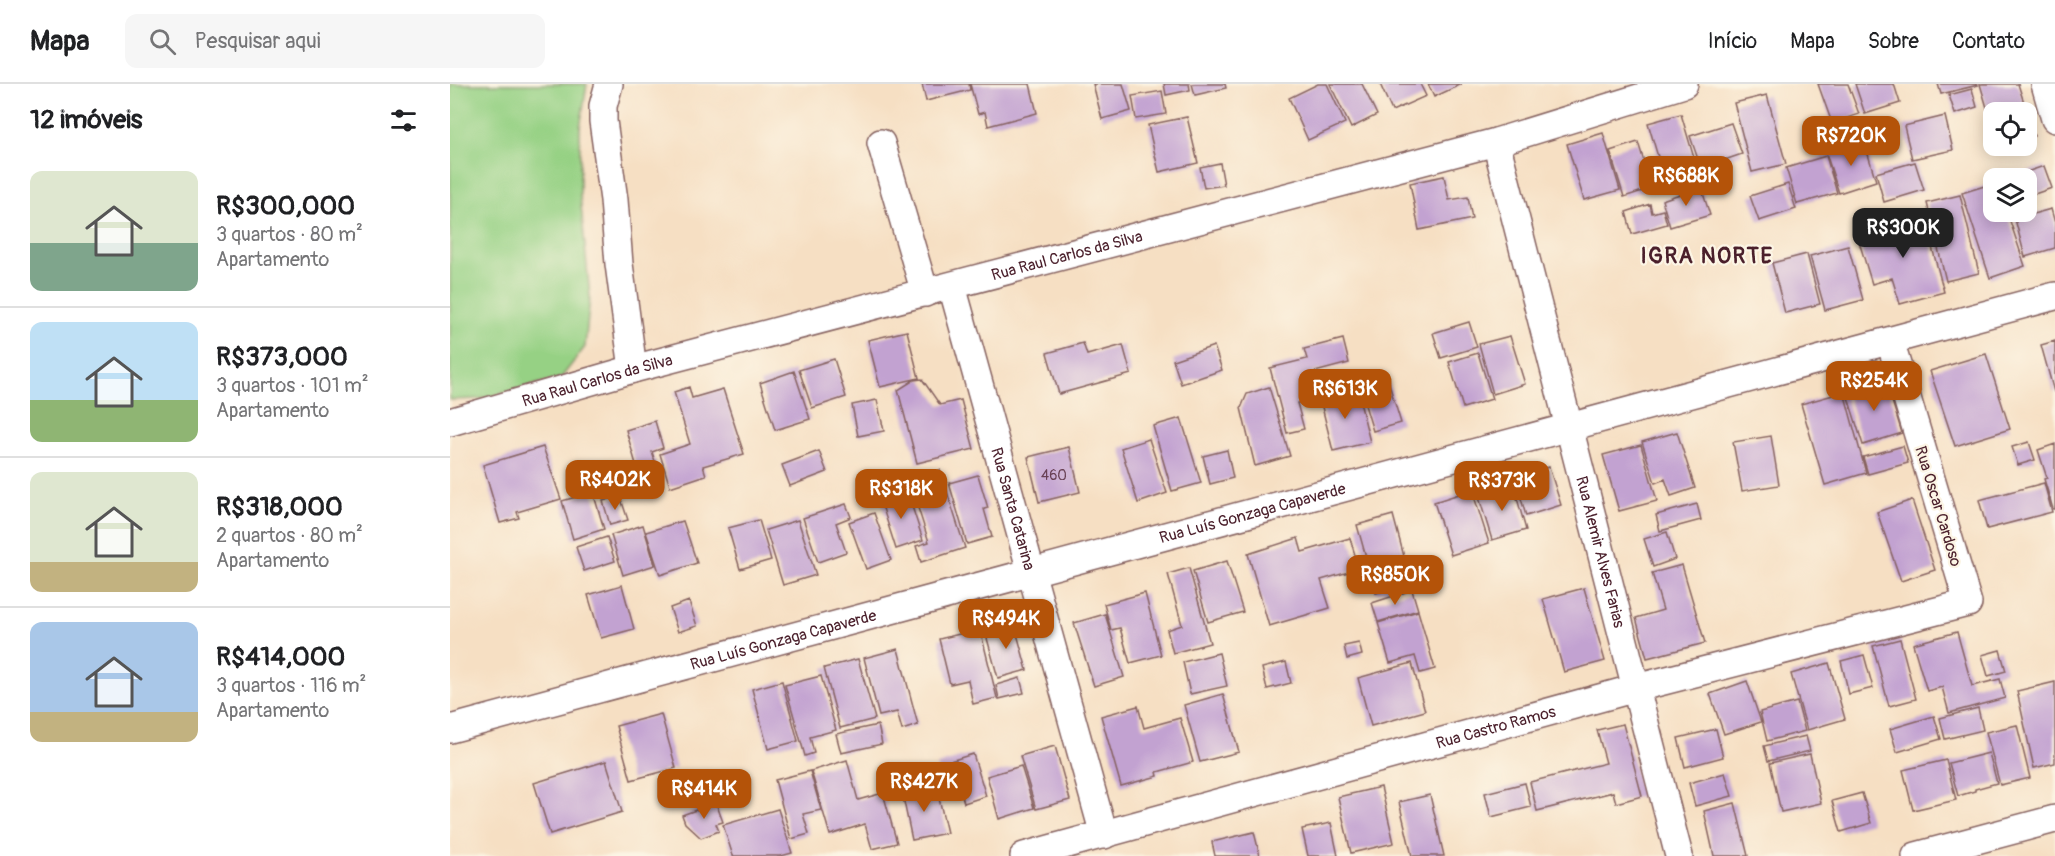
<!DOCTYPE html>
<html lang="pt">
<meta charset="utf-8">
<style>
:root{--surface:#fff;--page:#f6f6f6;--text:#202124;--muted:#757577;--line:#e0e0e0;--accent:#b45309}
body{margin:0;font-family:Pangolin,sans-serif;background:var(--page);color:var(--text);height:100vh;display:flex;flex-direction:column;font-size:22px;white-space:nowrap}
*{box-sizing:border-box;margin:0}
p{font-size:20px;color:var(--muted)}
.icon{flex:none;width:33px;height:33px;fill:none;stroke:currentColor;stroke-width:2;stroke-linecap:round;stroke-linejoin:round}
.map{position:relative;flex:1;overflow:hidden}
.details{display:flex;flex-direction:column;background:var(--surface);width:450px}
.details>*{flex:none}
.tools{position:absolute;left:1533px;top:18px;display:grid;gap:12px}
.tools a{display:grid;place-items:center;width:54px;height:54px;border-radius:12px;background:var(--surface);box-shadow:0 3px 15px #0003;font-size:30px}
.price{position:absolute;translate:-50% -51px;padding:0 14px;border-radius:12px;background:var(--accent);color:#fff;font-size:20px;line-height:39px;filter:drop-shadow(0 2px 3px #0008)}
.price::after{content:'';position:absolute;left:50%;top:36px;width:18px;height:14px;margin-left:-9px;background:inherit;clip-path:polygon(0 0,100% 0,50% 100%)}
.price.active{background:#222;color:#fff}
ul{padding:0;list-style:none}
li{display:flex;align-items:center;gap:18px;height:150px;padding:0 30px}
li+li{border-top:2px solid var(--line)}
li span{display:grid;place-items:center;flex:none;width:168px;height:120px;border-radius:12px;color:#555}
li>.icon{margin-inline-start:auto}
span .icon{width:72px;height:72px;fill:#fffc;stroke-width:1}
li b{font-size:26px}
h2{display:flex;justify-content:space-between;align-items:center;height:72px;padding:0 30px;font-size:26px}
header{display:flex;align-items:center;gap:36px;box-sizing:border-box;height:84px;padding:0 30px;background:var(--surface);border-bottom:2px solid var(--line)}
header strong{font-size:28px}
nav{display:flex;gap:33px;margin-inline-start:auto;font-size:21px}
.search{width:420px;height:54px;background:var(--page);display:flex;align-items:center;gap:15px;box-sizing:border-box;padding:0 21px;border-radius:12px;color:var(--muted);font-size:22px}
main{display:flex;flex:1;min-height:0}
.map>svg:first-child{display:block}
.green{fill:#96d184;stroke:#707858;stroke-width:1.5}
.building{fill:#c2a2d1}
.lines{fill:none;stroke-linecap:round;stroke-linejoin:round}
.minor-casing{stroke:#866260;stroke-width:30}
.minor{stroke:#fff;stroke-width:27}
.labels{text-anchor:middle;stroke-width:4.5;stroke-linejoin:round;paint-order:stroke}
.number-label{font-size:14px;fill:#684054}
.street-label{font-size:16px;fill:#4a1f2b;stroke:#fcf5e5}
.district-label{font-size:22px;font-weight:bold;letter-spacing:1.5px;fill:#4a1f2b;stroke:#fcf5e5}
</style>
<header>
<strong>Mapa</strong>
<div class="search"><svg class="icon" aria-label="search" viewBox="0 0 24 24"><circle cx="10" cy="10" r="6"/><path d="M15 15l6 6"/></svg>Pesquisar aqui</div>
<nav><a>Início</a><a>Mapa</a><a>Sobre</a><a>Contato</a></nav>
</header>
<main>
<section class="details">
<h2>12 imóveis<svg class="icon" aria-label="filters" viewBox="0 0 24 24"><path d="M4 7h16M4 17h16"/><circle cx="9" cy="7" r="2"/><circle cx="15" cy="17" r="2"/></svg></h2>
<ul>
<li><span style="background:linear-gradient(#dfe7d0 60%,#7fa58c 0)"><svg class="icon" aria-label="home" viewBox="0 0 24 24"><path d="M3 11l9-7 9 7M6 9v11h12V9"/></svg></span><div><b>R$300,000</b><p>3 quartos · 80 m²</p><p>Apartamento</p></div></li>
<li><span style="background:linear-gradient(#bfe0f5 65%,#8fb573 0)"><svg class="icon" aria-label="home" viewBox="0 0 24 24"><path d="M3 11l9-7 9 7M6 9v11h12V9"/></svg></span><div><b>R$373,000</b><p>3 quartos · 101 m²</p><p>Apartamento</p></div></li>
<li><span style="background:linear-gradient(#dfe7d0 75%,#c2b280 0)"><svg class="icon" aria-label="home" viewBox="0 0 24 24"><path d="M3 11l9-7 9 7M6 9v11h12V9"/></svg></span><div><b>R$318,000</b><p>2 quartos · 80 m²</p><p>Apartamento</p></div></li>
<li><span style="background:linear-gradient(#a9c7e8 75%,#c2b280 0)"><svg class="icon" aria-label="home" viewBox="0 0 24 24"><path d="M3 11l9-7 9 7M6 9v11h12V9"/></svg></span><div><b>R$414,000</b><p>3 quartos · 116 m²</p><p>Apartamento</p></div></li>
</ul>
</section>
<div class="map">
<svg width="1605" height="772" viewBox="0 0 1605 772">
<rect width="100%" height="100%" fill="#fcf5e5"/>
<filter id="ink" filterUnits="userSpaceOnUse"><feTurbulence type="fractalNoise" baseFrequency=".0167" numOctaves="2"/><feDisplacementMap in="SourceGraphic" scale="12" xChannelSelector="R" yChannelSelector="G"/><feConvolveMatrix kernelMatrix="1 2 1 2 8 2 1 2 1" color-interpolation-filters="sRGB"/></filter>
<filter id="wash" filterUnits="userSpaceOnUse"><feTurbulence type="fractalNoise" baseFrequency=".008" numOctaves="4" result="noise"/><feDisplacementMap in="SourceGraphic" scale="24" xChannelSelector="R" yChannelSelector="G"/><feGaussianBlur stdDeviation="1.35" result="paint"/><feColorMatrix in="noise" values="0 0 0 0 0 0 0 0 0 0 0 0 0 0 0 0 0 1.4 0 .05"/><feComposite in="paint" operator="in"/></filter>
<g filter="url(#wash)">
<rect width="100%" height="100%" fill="#f6dfc3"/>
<path class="green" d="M0 0H137L130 44V111L140 213 135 263 111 294 30 315 0 316Z"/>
<g id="blocks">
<path class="building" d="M472 0H519L520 6 476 17Z
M520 0H580L587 29 538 42 535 28 528 30Z
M643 0H673L681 27 652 35Z
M714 0H739L740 6 716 11Z
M742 0H775L776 4 745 11Z
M868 0H877L895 39 858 56 839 14Z
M880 0H912L927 31 901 44Z
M930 0H970L976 12 942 27Z
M978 0H1012L984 13Z
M1368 0H1398L1409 30 1382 39Z
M1405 0H1444L1450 19 1415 30Z
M1488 0H1527L1528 1 1491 10Z
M1530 0H1568L1577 28H1544L1543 44Z
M1522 5 1527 23 1505 30 1499 11Z
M712 7 716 30 686 35 682 12Z
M1317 11 1336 80 1302 88 1284 19Z
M1231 30 1249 91 1216 100 1198 39Z
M1576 30 1584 52 1576 54Z
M1495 32 1503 66 1462 75 1454 42Z
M737 33 748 79 709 88 698 41Z
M1281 39 1292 70 1251 84 1240 52Z
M1153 49 1170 106 1134 116 1117 60Z
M1414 57 1426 97 1389 109 1376 69Z
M1188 58 1202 104 1174 113 1160 67Z
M1376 72 1387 109 1347 120 1336 84Z
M1465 78 1474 106 1434 118 1426 89Z
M770 79 774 101 754 104 750 83Z
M1594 82 1602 104 1576 113V94H1559Z
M994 92 999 116 1018 113 1022 135 969 146 960 99Z
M1544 99V128H1557L1575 182 1540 194 1512 109Z
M1338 100 1346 125 1309 137 1300 112Z
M1251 103 1260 131 1220 143 1212 116Z
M1510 111 1529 189 1496 197 1477 119Z
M1200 120 1202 129 1213 126 1217 140 1182 150 1176 128Z
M1601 125 1605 139V164L1575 173 1565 135Z
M1474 133 1494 208 1450 220 1442 194 1422 200 1407 151Z
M1398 162 1413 216 1375 226 1360 172Z
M1357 170 1370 220 1335 229 1322 179Z
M1019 238 1027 263 991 274 983 249Z
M457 247 469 294 430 303 418 256Z
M1060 252 1075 300 1043 310 1029 260Z
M893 255 899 279 861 289 868 314 847 319 854 345 837 349 820 284 857 275 854 265Z
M1605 257V308H1604L1591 261Z
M633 259 637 271 673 261 681 290 609 310 597 269Z
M764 262 772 286 731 300 723 276Z
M1028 269 1042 315 1013 324 999 278Z
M1536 270 1560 345 1505 362 1480 287Z
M384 275 396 313 362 324 349 286Z
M344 287 360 335 325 346 310 299Z
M472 295 490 321 511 316 524 365 467 379 448 306 464 296Z
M1435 295 1452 349 1413 361 1396 307Z
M939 300 951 339 923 347 911 308Z
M239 303 242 314 273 305 294 370 253 382 256 391 220 403 210 370 240 360 224 308Z
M819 303 840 372 805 382 791 324 797 310Z
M907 306 920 358 883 367 870 315Z
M1394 308 1416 389 1375 401 1351 320Z
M427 316 434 347 408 352 402 321Z
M731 334 751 399 722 407 703 342Z
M205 337 213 364 202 368 211 396 192 401 176 346Z
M1227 348 1245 404 1221 412 1215 395 1205 399 1192 358Z
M1321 352 1329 401 1292 407 1283 358Z
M699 355 717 409 688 419 671 364Z
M1579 358 1585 376 1568 381 1562 363Z
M1605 360V425H1603L1594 395 1597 394 1588 366Z
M1191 361 1207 417 1169 427 1153 371Z
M1453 362 1458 379 1418 390 1413 373Z
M93 363 111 415 67 428 69 434 50 439 33 381Z
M619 363 630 408 589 418 578 373Z
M777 366 783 394 760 400 753 372Z
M369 367 377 388 340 402 332 381Z
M1099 383 1111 421 1076 432 1065 393Z
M490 386 515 464 471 478 466 462 479 458 459 396Z
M528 391 538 424 534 425 542 453 517 460 499 399Z
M1594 399 1602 428 1537 445 1529 416Z
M1063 400 1076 446 1042 456 1028 410Z
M1022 406 1039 459 1001 471 984 418Z
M457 407 473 456 446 465 430 415Z
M143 408 154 445 123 455 112 417Z
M170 412 178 436 160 441 153 417Z
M1462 416 1485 486 1451 497 1427 428Z
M396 420 401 433 386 439 396 468 368 478 353 434Z
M1247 420 1251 436 1210 447 1206 431Z
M424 429 441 476 416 485 399 438Z
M943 431 961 499 926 509 907 441Z
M309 436 321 476 290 485 278 444Z
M348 436 366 491 333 501 316 446Z
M233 437 247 479 210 491 196 448Z
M193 441 205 481 173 491 161 451Z
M1217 448 1225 475 1203 483 1194 455Z
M157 453 165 477 134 487 126 463Z
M848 454 852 468 900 454 909 485 871 496 880 524 819 542 798 470Z
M777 477 793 528 758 538 743 487Z
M1232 481 1255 559 1197 574 1186 534 1213 526 1202 489Z
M739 484 760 559 723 569 717 546 732 541 718 490Z
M172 501 184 545 151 554 138 511Z
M1134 504 1155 577 1114 588 1093 515Z
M962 506 968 526 928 538 922 519Z
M695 509 711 571 680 579 670 544 661 546 654 520Z
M239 517 247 542 228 548 220 524Z
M968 527 985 585 970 589 965 572 940 579 928 539Z
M655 530 674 593 644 602 624 539Z
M564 539 577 586 548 594 535 547Z
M530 545 547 614 523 620 518 596 500 600 489 555Z
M1507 548 1522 602 1550 595 1555 614 1499 629 1492 603 1477 607 1463 560Z
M1450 555 1466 615 1439 622 1423 562Z
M909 559 912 571 897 575 894 562Z
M448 565 468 641 452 646 447 628 429 632 414 574Z
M1550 566 1556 587 1538 592 1532 571Z
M769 569 777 602 740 610 733 578Z
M1414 571 1423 604 1399 610 1391 577Z
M408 575 425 635 390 644 374 584Z
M836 578 841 599 817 605 812 584Z
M962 579 975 627 921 642 908 594Z
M1379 579 1395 635 1357 646 1341 590Z
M371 592 386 646 360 653 364 669 355 672 335 601Z
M570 594 574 609 549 615 546 601Z
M332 597 348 657 318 665 302 605Z
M1297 597 1311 638 1274 650 1260 610Z
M1605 598V679L1584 684 1567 607Z
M773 610 789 668 750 678 734 621Z
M1347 618 1355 647 1317 657 1310 628Z
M688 622 694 644 730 634 743 678 707 688 708 692 671 702 651 632Z
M1528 624 1533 646 1495 655 1490 634Z
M211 630 226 684 181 696 166 642Z
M1484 632 1491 655 1447 668 1440 645Z
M1173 640 1192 712 1166 719 1163 708 1087 727 1080 698 1156 679 1147 646Z
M428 641 432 660 391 669 386 650Z
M1567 641 1580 694 1550 701 1536 648Z
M1266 645 1273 673 1235 683 1228 654Z
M1356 652 1360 667 1318 677 1314 662Z
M605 662 620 716 586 725 570 672Z
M1539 669 1547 699 1525 705V707L1508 712 1499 679Z
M523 670 536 712 514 719 510 704 496 709 487 681Z
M1360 670 1371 719 1331 728 1320 679Z
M397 676 408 716 433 709 447 759 422 765 415 740 380 751 361 687Z
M1496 676 1506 716 1463 726 1453 686Z
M156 677 172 728 100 750 84 699Z
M571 682 584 724 549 735 537 692Z
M360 687 371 726 353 730 359 750 341 755 325 696Z
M1275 689 1282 712 1245 722 1239 699Z
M1075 699 1081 723 1041 733 1035 709Z
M486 701 497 749 462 756 452 708Z
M931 703 944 759 901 769 888 713Z
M1412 709 1421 739 1391 748 1382 717Z
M980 711 994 772H962L949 718Z
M266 719 273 738 266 740 269 747 251 754 235 739 232 731Z
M1285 719 1298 772H1264L1254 727Z
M328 725 342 769 331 772H283L273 741Z
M881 739 888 772H858L852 745Z
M804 748 810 772H765L762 758Z"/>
</g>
</g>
<g filter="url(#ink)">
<use href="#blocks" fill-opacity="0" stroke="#866260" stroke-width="1.5"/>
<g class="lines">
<defs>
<g id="minor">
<path d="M159 0 153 22V37L164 116 169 180 183 285"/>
<path d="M1595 0 1605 35"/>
<path id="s1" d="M1046 58 1229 772"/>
<path d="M431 59 475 209"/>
<path id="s2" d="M502 202 654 751"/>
<path id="s3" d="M0 338 183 285 1046 58 1234 0"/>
<path id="s4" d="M0 645 1605 212"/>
<path id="s5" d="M574 772 1186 604 1518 519 1440 257"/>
<path d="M1466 772 1605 735"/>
</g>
</defs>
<use href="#minor" class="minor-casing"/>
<use href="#minor" class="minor"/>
</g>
</g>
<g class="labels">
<g class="number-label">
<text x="604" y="396">460</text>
</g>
<g class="street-label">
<text dy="6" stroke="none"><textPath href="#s3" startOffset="639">Rua Raul Carlos da Silva</textPath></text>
<text dy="6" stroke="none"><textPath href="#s3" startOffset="153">Rua Raul Carlos da Silva</textPath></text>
<text transform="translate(1489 422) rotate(73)" y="6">Rua Oscar Cardoso</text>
<text dy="6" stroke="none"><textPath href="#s2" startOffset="231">Rua Santa Catarina</textPath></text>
<text dy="6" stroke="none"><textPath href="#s4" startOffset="831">Rua Luís Gonzaga Capaverde</textPath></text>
<text dy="6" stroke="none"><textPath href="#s1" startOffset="423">Rua Alemir Alves Farias</textPath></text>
<text dy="6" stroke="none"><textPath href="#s4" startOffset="345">Rua Luís Gonzaga Capaverde</textPath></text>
<text dy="6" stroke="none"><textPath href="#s5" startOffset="489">Rua Castro Ramos</textPath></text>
</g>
<g class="district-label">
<text x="1257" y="179">IGRA NORTE</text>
</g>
</g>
</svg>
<div class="tools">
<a><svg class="icon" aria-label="locate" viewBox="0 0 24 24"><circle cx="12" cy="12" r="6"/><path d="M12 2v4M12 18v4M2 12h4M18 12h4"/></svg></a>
<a><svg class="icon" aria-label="layers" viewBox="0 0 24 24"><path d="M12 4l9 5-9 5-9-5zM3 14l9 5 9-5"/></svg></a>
</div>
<b class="price" style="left:1401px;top:83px">R$720K</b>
<b class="price" style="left:1236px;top:123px">R$688K</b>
<b class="price active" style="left:1453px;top:175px">R$300K</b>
<b class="price" style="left:1424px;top:328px">R$254K</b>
<b class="price" style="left:895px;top:336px">R$613K</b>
<b class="price" style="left:165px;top:427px">R$402K</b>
<b class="price" style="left:1052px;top:428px">R$373K</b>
<b class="price" style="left:451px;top:436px">R$318K</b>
<b class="price" style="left:945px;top:522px">R$850K</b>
<b class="price" style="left:556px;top:566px">R$494K</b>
<b class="price" style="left:474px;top:729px">R$427K</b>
<b class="price" style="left:254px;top:736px">R$414K</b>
</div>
</main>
